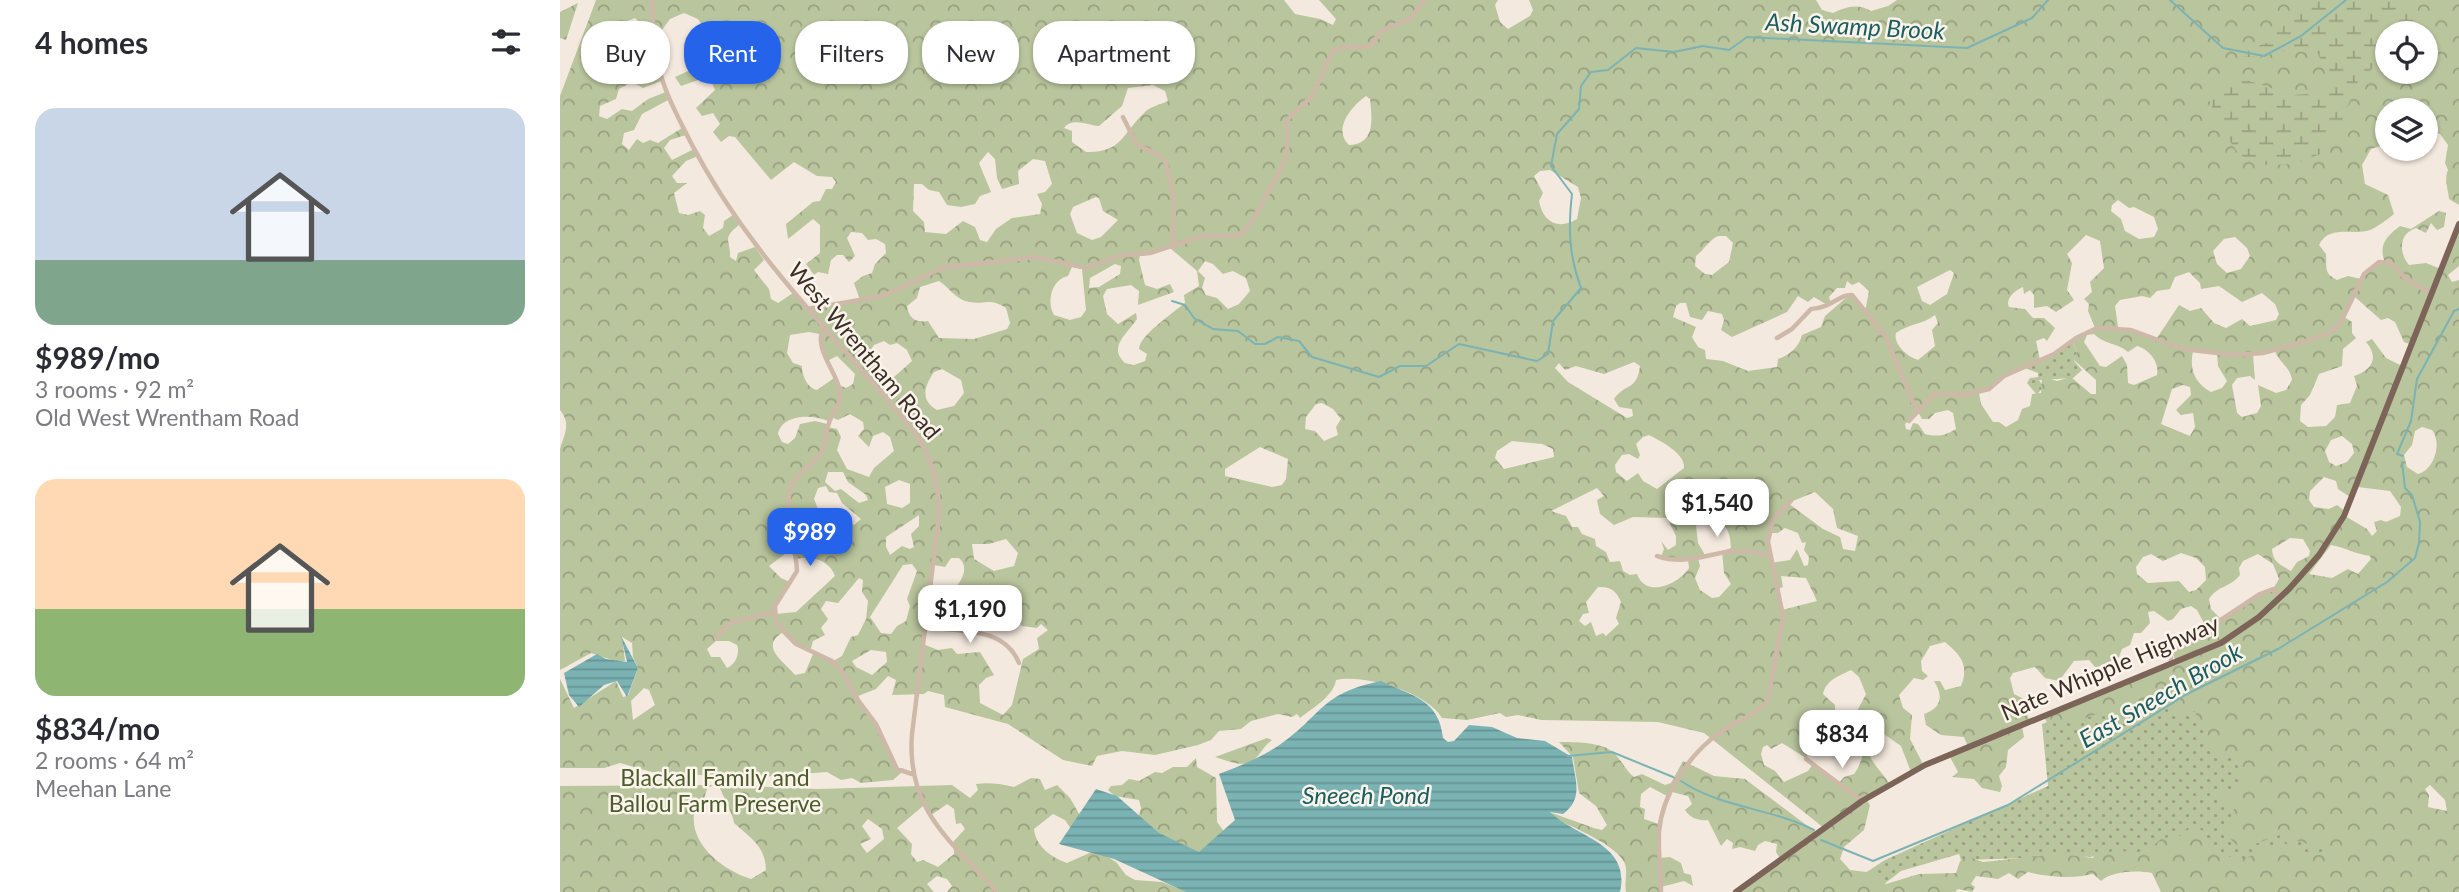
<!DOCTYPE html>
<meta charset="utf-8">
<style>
:root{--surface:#fff;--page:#f7f7f7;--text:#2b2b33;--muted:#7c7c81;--accent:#2563eb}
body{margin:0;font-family:Lato,sans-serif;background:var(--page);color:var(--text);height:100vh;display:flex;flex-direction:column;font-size:26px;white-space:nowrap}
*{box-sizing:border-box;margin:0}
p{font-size:23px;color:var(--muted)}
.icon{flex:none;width:38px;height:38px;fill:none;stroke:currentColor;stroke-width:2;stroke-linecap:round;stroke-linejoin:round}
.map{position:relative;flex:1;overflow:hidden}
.panel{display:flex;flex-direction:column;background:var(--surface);width:560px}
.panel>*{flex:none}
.banner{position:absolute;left:21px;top:21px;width:665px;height:63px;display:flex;gap:14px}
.buttons{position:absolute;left:1815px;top:21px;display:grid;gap:14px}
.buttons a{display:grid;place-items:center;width:63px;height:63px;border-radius:50%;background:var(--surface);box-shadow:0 2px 5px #0004;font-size:35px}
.price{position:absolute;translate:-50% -60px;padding:0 16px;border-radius:14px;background:#fff;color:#222;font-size:23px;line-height:46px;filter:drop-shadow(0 2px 4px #0008)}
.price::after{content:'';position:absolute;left:50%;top:42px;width:21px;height:16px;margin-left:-10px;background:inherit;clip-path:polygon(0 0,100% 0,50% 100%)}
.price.on{background:var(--accent);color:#fff}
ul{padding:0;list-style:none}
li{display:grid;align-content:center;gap:14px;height:371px;padding:0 35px}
li span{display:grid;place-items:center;height:217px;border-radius:21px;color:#555}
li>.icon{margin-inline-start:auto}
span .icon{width:126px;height:126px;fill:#fffc;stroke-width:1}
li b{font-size:30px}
h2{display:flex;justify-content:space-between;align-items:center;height:84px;padding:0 35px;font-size:30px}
.chip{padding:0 24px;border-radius:28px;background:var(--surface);box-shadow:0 2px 5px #0004;font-size:24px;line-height:63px}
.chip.on{background:var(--accent);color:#fff}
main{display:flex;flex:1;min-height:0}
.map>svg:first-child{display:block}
.grass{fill:url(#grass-dots)}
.forest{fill:url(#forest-crowns);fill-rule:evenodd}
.wetland{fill:url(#wetland-marsh)}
.water{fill:url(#water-rules)}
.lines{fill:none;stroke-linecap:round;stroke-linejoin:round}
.stream{stroke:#7bb3b4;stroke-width:2}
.minor{stroke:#ceb9a9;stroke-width:4.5}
.major{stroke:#7d6459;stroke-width:6}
.labels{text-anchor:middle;stroke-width:5;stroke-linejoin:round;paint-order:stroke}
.street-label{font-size:23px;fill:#3b2e29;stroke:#fbf4eb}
.park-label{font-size:23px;fill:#4b5b2b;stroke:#fbf4eb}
.water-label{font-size:24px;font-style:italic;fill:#1b5d60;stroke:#fbf4eb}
</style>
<main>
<section class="panel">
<h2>4 homes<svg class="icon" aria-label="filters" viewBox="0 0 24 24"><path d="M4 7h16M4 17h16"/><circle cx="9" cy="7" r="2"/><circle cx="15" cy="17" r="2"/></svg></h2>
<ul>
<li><span style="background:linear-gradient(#c9d6e8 70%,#7fa58c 0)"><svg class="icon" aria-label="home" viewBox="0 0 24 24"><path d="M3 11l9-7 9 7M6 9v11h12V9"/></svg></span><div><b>$989/mo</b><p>3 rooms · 92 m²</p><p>Old West Wrentham Road</p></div></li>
<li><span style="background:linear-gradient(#ffd9b3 60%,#8fb573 0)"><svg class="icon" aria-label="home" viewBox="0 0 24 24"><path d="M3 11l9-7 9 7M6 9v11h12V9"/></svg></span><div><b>$834/mo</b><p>2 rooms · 64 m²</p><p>Meehan Lane</p></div></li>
</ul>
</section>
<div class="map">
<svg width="1899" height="892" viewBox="0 0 1899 892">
<defs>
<pattern id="grass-dots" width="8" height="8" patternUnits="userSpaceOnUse" patternTransform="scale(1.75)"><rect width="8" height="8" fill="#b9c59d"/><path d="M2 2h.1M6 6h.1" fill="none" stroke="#98a080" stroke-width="1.8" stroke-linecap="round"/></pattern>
<pattern id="forest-crowns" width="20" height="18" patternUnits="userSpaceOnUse" patternTransform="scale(1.75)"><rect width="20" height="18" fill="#b9c59d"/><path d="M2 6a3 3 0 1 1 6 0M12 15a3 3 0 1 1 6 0" fill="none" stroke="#98a080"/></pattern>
<pattern id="wetland-marsh" width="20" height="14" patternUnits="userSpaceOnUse" patternTransform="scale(1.75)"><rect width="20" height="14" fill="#b9c59d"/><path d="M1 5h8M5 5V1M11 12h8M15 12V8" fill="none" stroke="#98a080"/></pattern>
<pattern id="water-rules" width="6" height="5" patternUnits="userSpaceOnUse" patternTransform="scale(1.75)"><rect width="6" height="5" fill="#7bb3b4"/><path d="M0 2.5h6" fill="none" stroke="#669292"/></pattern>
</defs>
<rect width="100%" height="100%" fill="#f4e9de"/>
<path class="grass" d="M1512 341 1517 351 1514 361 1522 370 1513 378 1479 380 1483 387 1477 395 1467 383 1470 378 1478 377V373L1462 367 1494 353Z
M1640 662 1874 759 1830 892H1601L1593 855 1401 860 1399 854 1341 871 1314 892 1302 875 1325 860 1488 786 1482 724Z"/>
<path class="forest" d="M36 0H724L735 14 760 19 773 25 776 19 759 0H938L935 5 940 22 948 29 970 16 973 10 969 0H1256L1262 10 1273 13C1285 7 1298 3 1311 11L1328 6 1337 0H1899V205L1889 199C1888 189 1884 178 1888 170L1885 163 1888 145 1880 134 1866 132V110H1827V144L1811 149 1802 165 1805 184 1828 195 1834 214C1828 219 1817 227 1810 230 1794 236 1769 224 1759 245L1766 254C1767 268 1763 273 1777 280L1788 276 1801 279 1817 262 1824 260C1819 244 1827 236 1840 226L1851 229 1879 211 1886 213 1884 227 1877 230 1871 223 1866 233 1856 228C1838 234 1839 253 1849 265L1866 263 1881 269 1899 225V266L1888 275 1892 282 1899 280V892H1601L1592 873C1576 870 1552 871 1541 881L1533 874C1513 879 1487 877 1468 872L1458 879 1449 873 1438 879 1416 876 1411 884 1415 887 1412 892 1398 889 1395 892H1177L1221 860 1216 852 1217 844 1205 841 1198 845 1195 851 1180 847 1172 849 1173 843 1167 839 1161 846 1148 820C1138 821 1130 818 1125 810L1132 804 1128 796 1112 792 1109 797 1090 787 1081 794 1080 807 1085 809 1084 819 1099 824 1101 858 1110 857 1121 863 1124 873 1131 875 1133 886 1124 881 1101 887V892H1066C1064 883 1068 873 1065 864 1059 846 1009 825 991 817L989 812 1034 828 1042 830 1047 825 1036 806 1019 793 1013 757 999 742C1015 742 1041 742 1053 752 1061 759 1065 770 1074 777L1082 774 1105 785 1111 783 1123 761 1154 776 1185 779 1257 833 1264 828 1144 733 1098 722 981 720 958 715 946 717 940 713 907 720 882 718C867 692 804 674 776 680 774 696 751 709 740 718L737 714 732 717 718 714 691 721 681 729 659 731 651 740 638 745 595 755 562 751 537 756 532 766 503 760 448 724 385 707 384 695 368 691 364 694 332 695 336 680 328 676 316 689 298 696 341 773 333 780 301 783 292 778 281 780 267 772 189 778 92 772 60 763 44 768H0V679L14 708 56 681 63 697 68 696 78 668 73 657 72 643 62 637 65 661H55L31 653 0 670V449C5 433 11 423 0 410V96ZM124 13 138 19 144 28 142 40 133 47 141 55 152 56 155 62 147 71 132 73 128 71 115 77 121 86 141 79 151 81 155 90 136 108 142 116 153 113 160 124 153 132 161 142 169 136 175 137 211 180 234 162 257 176 272 177 276 182 272 189H266L260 201 253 202 226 224 228 239 253 219 260 225V253L246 264 254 275 258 272 268 274 271 260 277 255H283L289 262 295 256 287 238 291 232 302 233 308 240 316 239 325 244 326 253 315 264 312 273 303 276 294 283 300 300 249 308 233 293 218 303 211 299 209 289 194 270 204 260 195 247 178 253 176 261 170 257C171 240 161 239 179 225L173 215 164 221 163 228 149 236 143 228 145 215 140 211 128 215 119 213 114 193 127 183H117L112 176 126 161 138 156 134 149 112 160 104 148 110 140 126 135 122 128 98 143 90 140 83 143 77 139 69 150 62 144 64 133 74 130 82 114 110 99 106 92 88 99 72 111 62 109 47 119 39 116 40 106 56 99 59 89 72 82 83 88 101 81 98 62 71 70 50 71 45 66 50 47 47 38 55 26 75 18 88 31 102 30 110 19ZM1827 33H1866V72H1827ZM593 85 605 91 608 101C599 105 589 107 583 114 563 133 562 153 526 152L512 142V131L504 128C512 117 527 125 539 126L562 106 568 88ZM806 96 810 99C812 118 816 144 789 145 772 129 792 106 806 96ZM428 152 435 159 437 178 442 189 459 184 458 171 473 159 485 161 492 184 485 192 477 194 482 204 480 214 452 218 436 229 427 242 420 240 415 227 403 221 386 234 365 232 364 222 353 211 354 184H362L369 190 379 192 387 205 401 207 415 204 420 196 431 192 419 163ZM990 170 1018 187 1021 198 1017 219C999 230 983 223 979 201L983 193 974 176 980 171ZM536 197 539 198 543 211 558 220 541 237 532 240 517 233 510 214 513 207ZM1558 200 1569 208 1574 207 1594 217 1598 229 1594 237 1579 239 1565 231 1561 219 1551 211 1552 205ZM1526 235 1540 241 1544 268 1530 282 1532 292 1524 299 1529 304 1528 311 1535 328 1512 341 1517 351 1514 360 1536 380V394H1531L1511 377 1497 381 1482 376 1481 393 1472 394 1470 406 1462 409 1458 420 1446 427 1439 422H1433L1421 404 1419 393 1451 372 1480 360 1476 341 1484 338 1487 341 1495 328 1484 318H1473L1465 309 1449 307C1445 299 1455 290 1463 287L1464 294 1470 290 1474 295V308L1487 306 1496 312 1514 300 1507 290 1512 263 1507 254ZM1158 236H1166L1173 243 1169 262 1152 275 1145 274 1135 266 1136 256C1144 250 1149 240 1158 236ZM1675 237 1687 248 1690 256 1681 269 1667 273 1657 264 1653 251 1664 239ZM610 248 637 271 639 286 624 295 625 303C613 313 579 336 579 349L587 354 585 361 574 365 565 363C547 347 568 333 577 319L576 313 558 324 547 314 543 296 547 289 571 285 579 291 578 305 614 292 610 284 597 289 585 285 579 260 580 254ZM645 261 653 264 663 274 673 271 686 278 690 291 679 304 668 309 657 298 646 295 642 288 645 278 638 271ZM555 264 561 266 560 274 539 287 529 288 530 278ZM512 267 522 269 526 310 521 317 510 320 494 315C486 301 492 279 508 276ZM1390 270 1394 273 1387 294 1370 305 1362 301 1357 287ZM1629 272 1640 283 1641 289 1659 286 1682 302 1702 293 1715 304 1719 314 1716 320 1690 326 1682 319 1666 328 1654 323 1641 308 1630 311 1619 305 1597 338 1558 327 1555 306 1560 300 1582 296 1590 298 1597 291 1610 289 1615 277ZM379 281C390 288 396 300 409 302 426 305 429 297 446 308L450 323 447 329 414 339 379 338 368 321C356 323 349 319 347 306L357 298 360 287ZM1287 281 1292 285 1299 282 1309 291 1305 312 1291 297H1287L1265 316 1261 327 1242 335C1239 347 1230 355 1218 359L1217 367 1188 371 1163 361 1146 359 1145 350 1138 347 1132 337 1136 327 1113 317 1116 306 1120 303H1126L1130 317 1142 320 1148 311 1162 314 1164 320 1161 330 1172 337 1227 312 1238 296 1248 302 1254 297 1269 306 1271 304 1269 297 1277 288H1285ZM1795 297 1821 320 1828 318 1835 322 1844 342 1852 345 1844 367 1826 358 1812 339 1806 342C1819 357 1813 370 1794 376L1797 386 1790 403 1777 405 1775 417 1766 426 1748 427 1740 421 1741 405 1750 395 1759 374 1782 366 1783 349 1796 338 1792 333V322L1784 317ZM1375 315 1378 323 1372 330 1375 346 1358 360C1347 357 1333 344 1336 333 1350 323 1362 325 1375 315ZM249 332 259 334 267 361 277 356 295 374 293 384 286 388 277 384 274 378 257 390C247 388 242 375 242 366L233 363 227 353 230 335ZM1534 334C1543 344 1558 343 1568 352L1577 346C1589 349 1600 363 1597 375L1574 385 1568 383 1567 365 1562 356 1546 367 1540 366 1524 342 1527 335ZM324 341 330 345 337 343 347 350 352 361 334 377 326 378 308 354 314 345ZM1633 351 1657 354 1658 366 1667 381 1662 388 1651 392C1635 383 1629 370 1633 351ZM1715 351C1719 363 1730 366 1732 380L1726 390 1716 393 1698 385 1701 406 1697 413 1682 417 1677 413 1672 385 1677 378 1690 376 1695 380 1693 355ZM1074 362 1080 366C1077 391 1065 383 1054 399L1059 407 1072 409 1073 416 1067 418 1008 382 995 368 999 363 1005 370 1016 366 1044 374ZM382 369 401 380 404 393 394 406 377 410C360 400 364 387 374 372ZM1623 385 1630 387 1631 395 1616 410 1621 415 1633 413 1635 427 1630 436 1601 424 1612 389ZM762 403 773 409 781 419 776 427 778 435 764 441 755 431 745 429 746 417 756 404ZM1388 410 1393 413 1396 429C1385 436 1377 437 1365 434L1358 424 1353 423 1350 430 1346 429 1345 424 1358 412 1362 419H1369L1375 413ZM290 414 303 422 304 429 298 436 309 447 313 436 323 432 330 437 334 451 314 468 309 477 287 469 277 450 281 437 277 429 268 427 267 424 255 421 240 424 235 438 228 444 222 442 218 434C222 414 252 414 268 421L271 417 278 420ZM1862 427 1872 430C1882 442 1875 470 1858 474L1847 467 1844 455 1852 445 1855 431ZM1089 435C1102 442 1125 453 1124 468L1097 489 1083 481 1078 473 1067 481 1056 472 1055 465 1062 455 1069 454 1078 459 1080 455 1076 444 1083 437ZM1782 436 1792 444 1794 453 1787 462 1776 466 1769 462 1765 451 1771 440ZM952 441 982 444 993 449 994 457 944 469 935 458 937 451ZM700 447 728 459 726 479 722 485 712 487 665 476V469ZM268 472H283L288 482 306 495 308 500 299 503 281 489 275 491 265 482ZM1764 477 1776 481 1778 489 1793 499 1798 487 1830 491 1841 507 1840 516 1826 522 1821 520 1814 522 1817 531 1812 536 1807 529 1785 516 1786 512 1777 505 1769 509 1754 507 1749 500 1750 491ZM339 480 350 484V503L342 508 327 504 325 487ZM266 486 269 492 277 493 282 503 301 519 294 525 275 511 265 516 273 524V534L260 537 251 548 234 549 231 531 244 524 252 515 261 516 254 499 258 488ZM1037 488 1044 496 1037 500 1040 514 1054 525 1073 517 1107 518 1116 536V545L1108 550 1101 541 1104 549 1101 557 1128 560 1129 568C1119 584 1086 599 1077 574L1070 575 1063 571 1060 561 1050 562 1046 552 1036 546 1035 539 1022 534 1018 527H1012L1006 516 991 511ZM1255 492 1273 509 1277 528 1298 536 1295 551 1283 549 1280 537 1263 529 1228 503ZM359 515V526L351 534 354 547 350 549 342 546 330 555 326 547V537ZM1150 516C1166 524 1170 529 1171 548L1162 551 1164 573 1171 584 1159 597 1152 598 1140 590 1135 578 1140 566 1138 558 1145 555 1138 543 1136 526 1144 517ZM1225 528 1238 533 1242 543 1246 542 1244 550 1249 557 1248 565 1244 566 1237 549 1230 560 1211 563 1209 533H1218ZM1730 538 1743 539 1750 551 1749 556 1737 562 1731 571C1720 564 1713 563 1712 549ZM446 539 458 553 454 566 434 571 414 559 412 544H429ZM1771 545C1787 548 1795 554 1810 556L1811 559 1798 574 1788 569 1772 578 1749 574ZM234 552 237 559C252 555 270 561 275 576L236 612 215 614V607L232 583 221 578 209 566 225 554ZM1621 553 1636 558 1645 567 1646 580 1636 590 1629 592 1619 581 1588 583 1577 574 1576 567 1583 557 1591 554 1603 561ZM1698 554 1713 564 1719 579 1713 589 1660 618 1651 609 1649 599C1657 586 1671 587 1680 575L1679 568 1683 561ZM391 558H399C409 567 403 579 395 588L398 610 410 614 425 607 438 619 449 612 462 626 477 628 481 624 488 630 477 638 479 649 463 659 452 705 443 715 420 703 419 685 426 678 434 675 420 652 397 654 392 648 378 650 363 644 366 627 393 630 394 615 368 610 374 565 385 567ZM352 564 357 571 347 599 350 606 346 621 337 626 331 634 321 633 310 617 343 565ZM1221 576 1246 578 1257 601 1222 610 1218 589 1223 587ZM299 578 303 580 302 592 308 601 306 619 298 635 291 637 282 656 273 661 253 654 245 673 235 675C225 662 199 647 222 633L233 644 250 652 253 641 265 635 261 628 268 619 261 609 266 601 278 603ZM1038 587C1051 586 1057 592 1061 602L1056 618 1059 624 1046 636 1043 633 1036 636 1031 622 1025 626 1019 621 1023 614 1029 613 1026 602ZM1631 606 1637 610 1646 627 1613 654 1617 664 1484 717 1488 724 1516 721 1544 712 1586 723 1590 720 1582 710 1583 703 1594 692C1612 693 1610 706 1621 715L1634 711 1646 730 1643 743 1646 748 1677 759 1680 789 1663 791 1659 794 1665 804 1675 807 1665 834 1681 849 1720 835 1754 846 1763 843V855H1747L1722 842C1715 845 1706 846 1701 850 1676 866 1674 857 1648 847L1643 831 1634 825 1620 836 1602 838 1587 851 1571 853 1557 849 1546 854 1539 851 1533 858 1499 854 1423 862 1409 857 1400 861 1396 873 1359 874 1326 884 1306 872 1290 870 1280 859 1284 847 1304 830 1310 805 1306 799 1330 784C1321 771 1311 763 1306 747L1310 740 1324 734 1341 746 1351 772 1364 766 1350 739 1352 715 1343 708 1339 695 1354 678 1363 680 1368 676 1362 671 1361 661 1370 646 1385 642C1402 656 1409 666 1401 686L1385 690 1380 681H1374C1384 697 1381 708 1364 714L1366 725 1381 735 1404 737 1408 747 1389 755 1398 772 1392 777 1414 779 1422 788 1440 792 1442 786 1439 776 1446 767 1448 750 1464 737 1462 726 1470 722 1467 714 1468 701 1454 694 1450 678 1453 673 1475 667 1485 678 1499 681 1514 661 1529 660 1536 668 1559 657 1562 649 1570 645 1574 633H1581L1590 623 1588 612 1594 611 1608 621 1613 619 1621 609ZM156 641H169L177 645C180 653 176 664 167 668L160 657H151L147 649ZM311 650 326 652 327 662 312 675 296 667 292 661ZM1291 670 1299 677 1306 694 1295 715 1302 719C1307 737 1305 760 1294 774L1284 777 1279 783 1253 764 1248 771 1224 782 1215 771 1204 765 1201 754 1203 747 1207 745 1211 749 1222 743 1246 758 1250 749 1267 742 1263 730 1270 719 1275 718V705L1263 694C1266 680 1279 676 1291 670ZM84 688 89 690 95 705 73 720 71 701ZM1870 785 1885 800 1887 811 1868 807 1869 795 1865 789Z
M18 3 6 40 0 38V12Z
M707 738 712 740C705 745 703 750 697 757 687 770 668 761 655 757Z
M636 758 637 767 656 778 657 822 666 834 639 864 578 819 581 808 579 800 555 796 548 790 551 786 562 785 569 779 579 781 595 772 602 773 613 767H627Z
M471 778 480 779 485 790 497 785 510 798 522 819 511 829 505 820 493 814 474 829C476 847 491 857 507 863L536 850 556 862 566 875 575 880 602 882 628 892H387L392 886 387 879 377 876 367 884 374 892H0V786L153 785 147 789 143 802 134 814C130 846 165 871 191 879L206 870C205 845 190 838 174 823 174 816 162 795 159 785L258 789 392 785 410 798 418 790 416 784C428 782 442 784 454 787ZM387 804 394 809 396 824 401 823 405 829 393 842 394 854 378 867 363 860 357 862 351 854 352 844 337 828 363 806 370 816ZM308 819 322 829 324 839 307 853 300 844 311 839 302 826Z"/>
<path class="wetland" d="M1747 0H1843L1865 20 1853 33H1827V56L1798 81 1780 125 1763 153 1734 164 1696 165 1678 153 1663 131 1646 93 1673 76 1734 95 1760 93 1771 81 1758 54 1728 50 1700 57H1681L1677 52 1707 43Z"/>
<path class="water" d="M61 636 78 668 67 697 57 681 44 685 19 707 9 695 4 673 37 654 46 659 67 662Z
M821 681C852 696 879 699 883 738L888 742 894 741 909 725 932 727 957 738 985 741 1012 757C1015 780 1024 798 1003 814L990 812C1017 838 1071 843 1060 892H626L554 859 499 844 536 789 557 796 599 833 639 852 675 820 659 774C680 766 699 758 718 746 762 716 760 693 821 681Z"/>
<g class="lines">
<path class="stream" d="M1610 0 1663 48 1704 56 1741 36 1786 0
M612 301 625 305 634 318 653 329 678 331 695 344H705L718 337 739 341 752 357 819 377 840 366H866L899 344 977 361 988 354 993 321 1021 288C1009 256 1008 228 1012 194L991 166 997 134 1019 109 1021 86 1031 72 1048 70 1076 48 1114 52 1143 46 1169 50 1187 37 1407 48 1472 18 1488 0
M1843 456 1837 454 1851 421 1857 379 1894 311 1899 309
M1007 756 1052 752 1113 777
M1121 781C1161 808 1211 808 1254 830
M1261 840 1313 861 1448 805 1627 694 1718 649 1827 582 1855 558 1859 543 1860 522 1852 495 1845 488 1842 462"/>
<path class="minor" d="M92 0C93 21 93 43 98 64 104 92 118 117 131 143 190 256 273 333 353 430 372 457 379 483 379 516L352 734C346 810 391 841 437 892
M563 117 577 145 599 155 606 163 614 198 613 243
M247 309 323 296 382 268 475 257 527 268 558 256 590 253 642 236H679C690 229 725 164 727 152 729 140 724 130 728 119L752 96 773 51 783 47H809L823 30 850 19 865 0
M264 327C251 350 282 375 280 398 279 408 271 414 269 423 265 433 267 444 260 454 251 466 233 475 230 491 223 518 236 544 237 571L215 606 216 622 236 644 272 661 281 670 298 700 316 724 337 769 352 774
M1217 338 1232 329 1251 309C1272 308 1279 294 1292 295L1326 337 1357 412
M1349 421 1374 394 1404 395 1429 389 1444 376 1494 354 1516 338 1537 328 1571 330 1623 349 1675 355 1703 353 1740 343 1768 333 1780 324 1804 274 1819 262 1831 263 1847 280 1872 294
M1097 556C1138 570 1165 539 1208 556
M365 627C400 632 444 626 459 663
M156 638 170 623 214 612
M1611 664V653L1700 594 1713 589 1722 597
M1246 759 1302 801
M1101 892C1101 872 1098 852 1099 832 1102 794 1129 755 1159 733 1174 722 1197 715 1208 700L1223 616 1208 542 1213 519 1231 501"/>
<path class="major" d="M1176 892 1302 801 1365 765 1661 643 1699 617 1729 589 1759 555 1784 516 1899 224"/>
</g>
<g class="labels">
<g class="street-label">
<text transform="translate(304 351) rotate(50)" y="8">West Wrentham Road</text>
<text transform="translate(1550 668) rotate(-23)" y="8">Nate Whipple Highway</text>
</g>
<g class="park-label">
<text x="155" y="786">Blackall Family and<tspan x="155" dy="26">Ballou Farm Preserve</tspan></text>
</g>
<g class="water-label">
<text transform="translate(1295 27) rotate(3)" y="8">Ash Swamp Brook</text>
<text transform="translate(1601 696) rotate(-30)" y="8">East Sneech Brook</text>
<text x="806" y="804">Sneech Pond</text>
</g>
</g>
</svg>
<div class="buttons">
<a><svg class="icon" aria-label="locate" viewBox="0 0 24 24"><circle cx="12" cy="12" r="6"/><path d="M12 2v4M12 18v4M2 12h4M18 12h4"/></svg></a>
<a><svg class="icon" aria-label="layers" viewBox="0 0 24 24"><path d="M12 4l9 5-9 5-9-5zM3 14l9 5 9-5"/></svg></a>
</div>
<b class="price" style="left:1157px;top:539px">$1,540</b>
<b class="price on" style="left:250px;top:568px">$989</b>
<b class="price" style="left:410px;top:645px">$1,190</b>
<b class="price" style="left:1282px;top:770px">$834</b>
<div class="banner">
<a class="chip">Buy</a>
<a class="chip on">Rent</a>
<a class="chip">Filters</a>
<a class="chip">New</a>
<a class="chip">Apartment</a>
</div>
</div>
</main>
